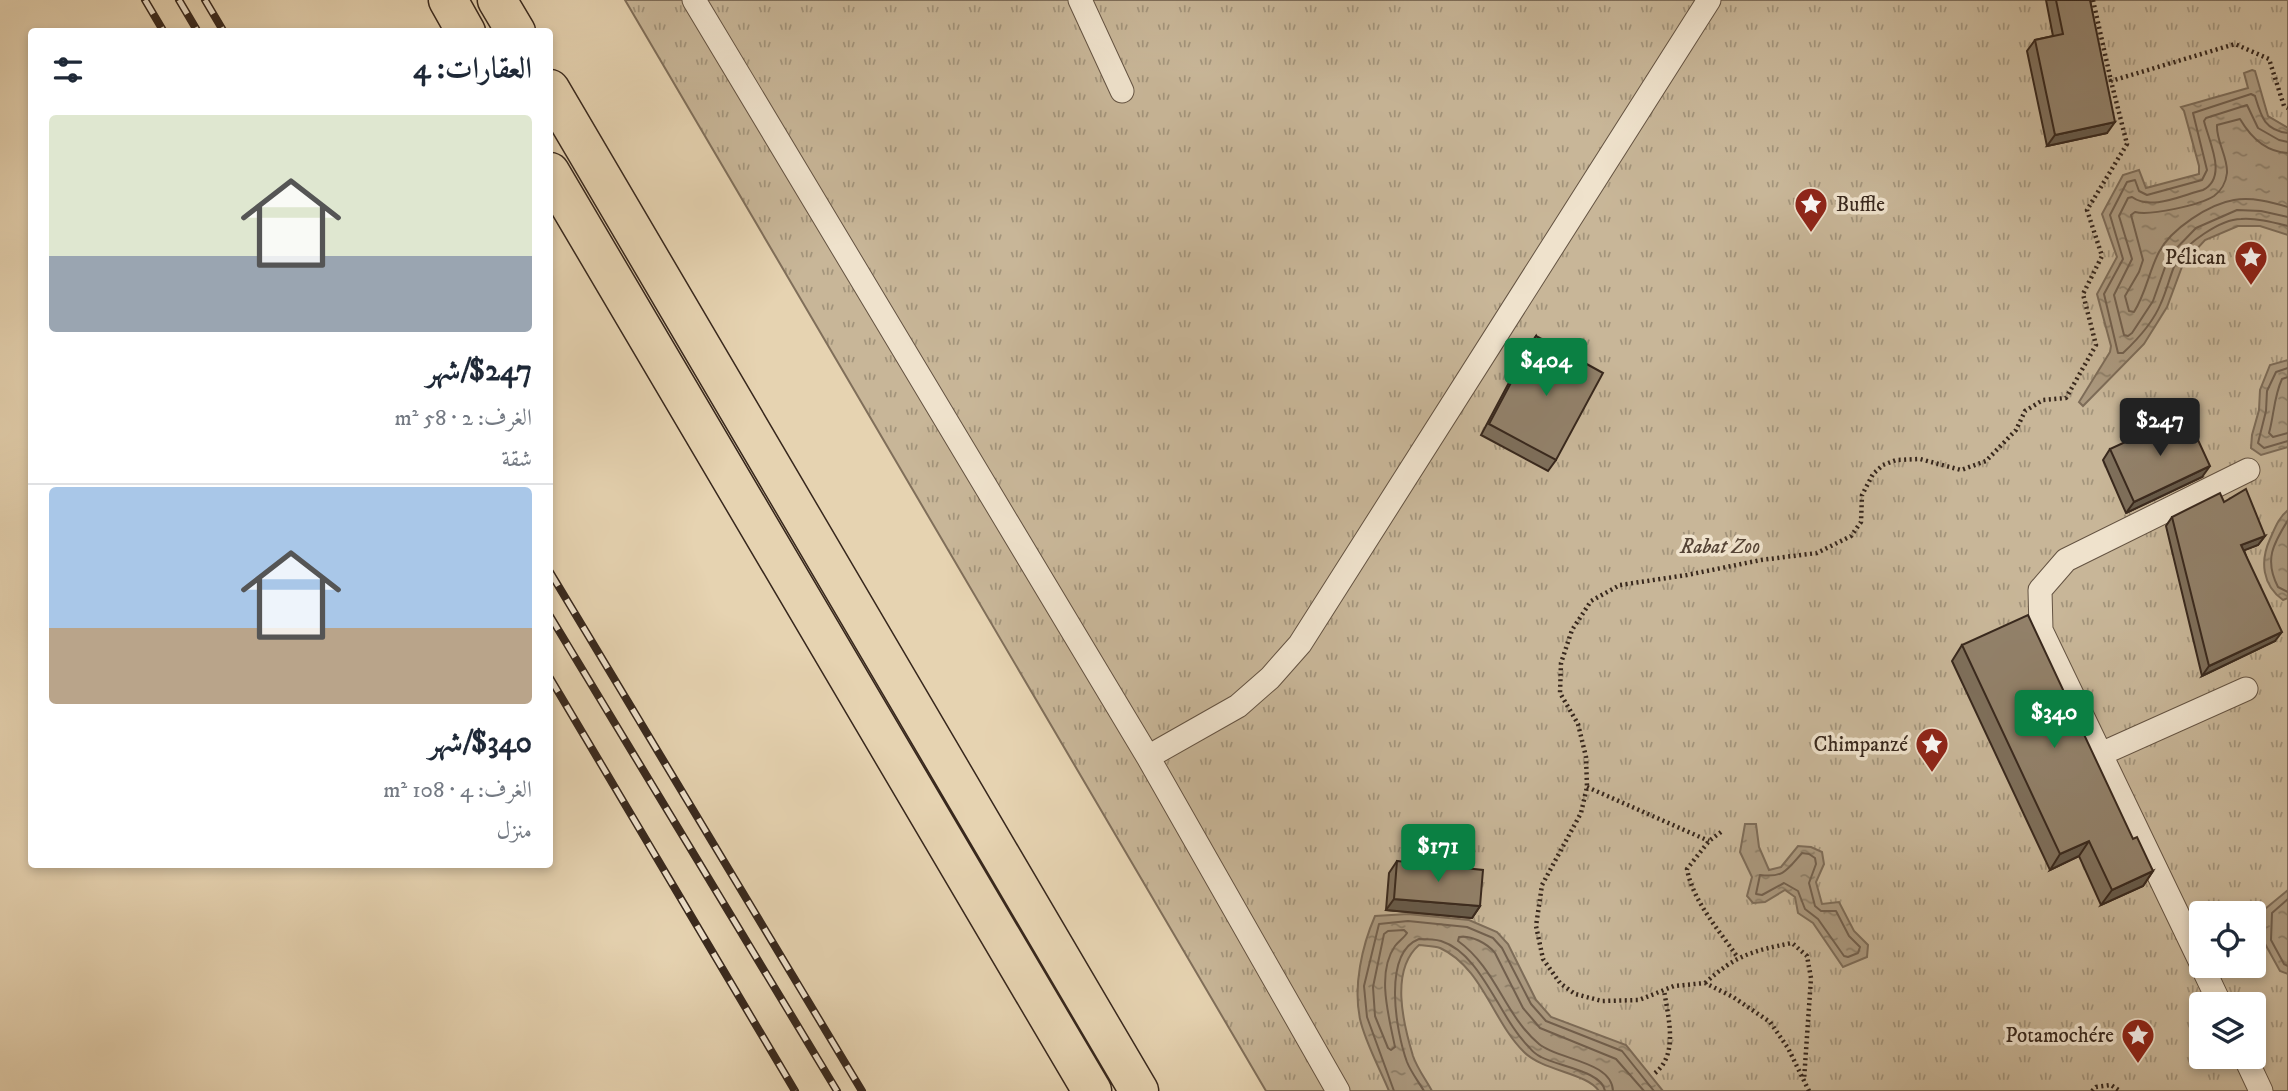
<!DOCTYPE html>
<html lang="ar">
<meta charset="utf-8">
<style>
:root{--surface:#fff;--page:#f6f6f7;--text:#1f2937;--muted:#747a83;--line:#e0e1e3;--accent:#0b8043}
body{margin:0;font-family:"IM FELL DW Pica",Amiri,serif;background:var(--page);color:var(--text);direction:rtl;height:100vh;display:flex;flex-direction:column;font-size:26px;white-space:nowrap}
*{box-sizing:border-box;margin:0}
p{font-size:23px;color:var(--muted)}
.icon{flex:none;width:38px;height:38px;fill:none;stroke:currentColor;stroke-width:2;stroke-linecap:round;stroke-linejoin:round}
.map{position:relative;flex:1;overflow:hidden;direction:ltr}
.drawer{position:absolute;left:28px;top:28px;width:525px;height:840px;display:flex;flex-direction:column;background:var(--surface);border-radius:7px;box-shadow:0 4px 10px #0003;direction:rtl}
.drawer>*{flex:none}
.controls{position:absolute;left:2189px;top:901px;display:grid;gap:14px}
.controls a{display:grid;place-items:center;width:77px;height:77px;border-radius:7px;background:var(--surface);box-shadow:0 4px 10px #0003;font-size:35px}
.price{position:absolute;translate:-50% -60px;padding:0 16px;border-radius:7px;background:var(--accent);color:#fff;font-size:23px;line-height:46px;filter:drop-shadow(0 2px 4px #0008)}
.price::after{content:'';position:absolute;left:50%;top:42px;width:21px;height:16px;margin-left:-10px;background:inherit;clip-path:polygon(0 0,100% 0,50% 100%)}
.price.active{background:#222;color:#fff}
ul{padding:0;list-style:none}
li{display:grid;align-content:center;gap:14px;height:371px;padding:0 21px}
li+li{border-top:2px solid var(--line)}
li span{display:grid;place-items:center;height:217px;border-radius:7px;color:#555}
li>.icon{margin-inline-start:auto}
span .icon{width:126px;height:126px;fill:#fffc;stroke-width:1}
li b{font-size:30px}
h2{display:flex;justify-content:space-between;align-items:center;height:84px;padding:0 21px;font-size:30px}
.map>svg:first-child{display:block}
.park{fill:url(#park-tufts);stroke:#806f5a;stroke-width:2;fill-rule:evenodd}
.water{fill:url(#water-ripples);stroke:#7d6c58;stroke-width:2}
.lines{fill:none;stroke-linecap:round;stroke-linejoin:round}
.shore{stroke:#72604e;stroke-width:2}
.lane-casing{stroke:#645342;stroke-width:25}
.highway-casing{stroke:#38281d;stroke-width:41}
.path{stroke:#38281d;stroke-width:4.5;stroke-dasharray:2 3.5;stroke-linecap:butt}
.lane{stroke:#efe2cc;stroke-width:23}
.highway{stroke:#e6d3b1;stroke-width:38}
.rail-casing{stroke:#38281d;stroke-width:8}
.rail{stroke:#efe2cc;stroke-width:5;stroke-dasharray:16;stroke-linecap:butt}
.wall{fill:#7e6f5b;stroke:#38281d;stroke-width:2}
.shaded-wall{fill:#665a4a;stroke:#38281d;stroke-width:2}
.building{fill:#92816a;stroke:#38281d;stroke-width:2}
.labels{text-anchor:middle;stroke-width:7;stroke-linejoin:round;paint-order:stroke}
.poi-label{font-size:21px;fill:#38281d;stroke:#efe2cc;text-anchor:end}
.park-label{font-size:21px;font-style:italic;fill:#554436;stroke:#efe2cc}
</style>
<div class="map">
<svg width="2288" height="1091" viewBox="0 0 2288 1091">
<defs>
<pattern id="park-tufts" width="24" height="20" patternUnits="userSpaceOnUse" patternTransform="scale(1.75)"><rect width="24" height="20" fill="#c8b698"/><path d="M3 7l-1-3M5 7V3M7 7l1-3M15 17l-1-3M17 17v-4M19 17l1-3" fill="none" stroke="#a3947b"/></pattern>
<pattern id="water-ripples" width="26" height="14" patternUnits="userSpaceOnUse" patternTransform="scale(1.75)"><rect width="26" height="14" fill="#ab997f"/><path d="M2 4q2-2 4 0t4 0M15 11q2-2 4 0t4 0" fill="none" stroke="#8c7d67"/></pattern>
</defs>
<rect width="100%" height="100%" fill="#e6d3b1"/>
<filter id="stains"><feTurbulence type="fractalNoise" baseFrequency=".00286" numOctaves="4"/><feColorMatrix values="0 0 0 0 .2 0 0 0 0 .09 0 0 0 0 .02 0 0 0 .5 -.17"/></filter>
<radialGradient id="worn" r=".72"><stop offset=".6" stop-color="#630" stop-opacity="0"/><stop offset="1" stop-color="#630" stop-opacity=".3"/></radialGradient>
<path class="park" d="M625 0H2288V1091H1266ZM2202 914H2254V966H2202ZM2202 1004H2254V1057H2202Z"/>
<path class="water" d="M2252 70 2255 71 2268 116 2288 128V235L2260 226H2238L2205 240 2183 264 2167 307 2144 344 2083 406 2079 402 2110 352 2111 346 2097 294 2117 257 2102 214 2123 175 2139 170 2146 188 2199 174V166L2184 111 2181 107 2248 88 2244 73Z
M2288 360V447L2261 455 2251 448 2252 435 2259 410 2260 390 2270 365Z
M2288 510V598L2283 600C2262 585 2260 561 2270 539 2275 528 2279 517 2288 510Z
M1745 824H1756L1759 847 1769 870 1781 867 1798 846 1811 847 1822 852 1824 864 1816 882 1822 904 1839 902 1854 931 1868 945 1867 957 1843 967 1813 923 1798 913 1795 897 1785 890 1765 902 1753 903 1747 896 1752 877 1740 852Z
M2288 890V974L2280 971 2264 942 2265 909Z
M1408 914 1469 920 1497 932 1508 944 1536 1000 1551 1017 1626 1045 1663 1091H1599C1587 1073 1543 1071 1524 1052 1493 1022 1482 967 1440 948 1434 946 1426 946 1419 945 1390 970 1403 1023 1413 1056 1417 1068 1426 1080 1432 1091H1389C1380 1069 1365 1042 1360 1019 1353 986 1362 946 1375 916Z"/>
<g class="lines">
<path class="shore" d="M2288 133C2264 130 2261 116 2255 96L2251 94 2193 113 2207 170 2202 180 2147 195 2139 191 2135 180 2127 182 2110 215 2123 259 2104 294 2118 353H2123C2138 339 2153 323 2161 303 2167 290 2170 275 2176 262 2184 244 2221 219 2241 219 2257 218 2272 222 2288 226
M2288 142 2279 140 2258 128 2247 105 2206 118 2204 121C2209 142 2228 177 2203 190 2182 195 2151 211 2132 197L2128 198 2119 216 2132 259 2114 295 2124 335 2128 336 2132 333 2153 301 2169 256 2196 228 2237 210 2261 211 2288 217
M2288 153C2266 152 2250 136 2240 119L2217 125C2216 141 2228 157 2227 173 2226 182 2221 191 2214 196 2200 205 2150 216 2135 212L2131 215 2143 260 2139 272 2125 296 2129 311 2134 312C2146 293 2149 271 2159 252 2171 229 2209 204 2234 200 2252 197 2271 202 2288 207
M2288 368 2276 372 2267 391 2266 411 2258 443 2264 448 2288 441
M2288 377 2282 379C2274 396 2274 415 2269 433L2273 437 2288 433
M2288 520C2273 544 2264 560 2278 587L2288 592
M1802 853 1809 854 1815 858 1816 864 1809 883 1815 906 1821 911H1836L1849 936 1860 947 1858 953 1848 957 1844 956 1818 919 1805 909 1798 891 1784 883 1762 895 1756 894 1760 875C1784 878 1787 870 1802 853Z
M2288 899 2272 913 2271 940 2284 964 2288 966
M1388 931 1404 930 1407 933C1404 938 1399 941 1395 946 1376 973 1389 1017 1395 1047L1391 1050 1388 1048 1375 1016 1373 987 1384 934Z
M1394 1091 1367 1017 1364 986 1379 924 1408 921 1467 927 1493 938 1502 948 1531 1004 1546 1021 1622 1051 1654 1091
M1424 1091C1418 1081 1411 1072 1407 1062 1396 1032 1382 953 1419 939 1426 939 1434 939 1441 941 1482 954 1499 1018 1529 1047 1532 1051 1537 1055 1541 1057 1557 1066 1602 1071 1605 1091
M1613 1091C1612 1061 1558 1060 1539 1044 1505 1016 1496 968 1458 941L1459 937C1471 935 1487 943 1495 953L1523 1008 1540 1028 1616 1059 1644 1091"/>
<defs>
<path id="lane" d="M694 0 1148 757 1338 1091
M1080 0 1122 91
M2101 754 2246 689
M1148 757 1238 706 1270 678 1300 644 1709 0
M2202 965 2041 630 2040 590 2066 560 2248 470
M2202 966 2220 1004
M2245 1057 2261 1091"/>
<path id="highway" d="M448 0 466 32
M497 0 516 32
M550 89 1139 1091
M550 172 1092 1091"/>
</defs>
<use href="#lane" class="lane-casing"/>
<use href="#highway" class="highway-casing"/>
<path class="path" d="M2093 0 2111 81
M1587 787 1709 841
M1721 832 1709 841 1687 869C1693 902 1720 931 1738 958
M1705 983C1736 955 1752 951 1792 943L1807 956 1811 978 1804 1080
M1655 1073C1679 1054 1668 1017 1664 990
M1809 1091 1788 1048 1770 1022 1733 997 1705 983 1674 986 1639 1000 1602 1001 1575 994 1560 983 1543 959 1536 926 1542 885 1581 813 1587 787 1586 757 1578 724 1560 693 1561 663 1572 630 1591 601 1620 585 1687 575 1761 560 1817 553 1851 536 1861 522 1862 495 1873 474 1883 465 1896 460 1920 459 1961 470 1986 461 2016 430 2025 411 2043 400 2066 398 2096 345 2083 294 2102 256 2087 210 2127 144 2111 81 2235 44 2269 59 2284 106 2288 108
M2092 1091 2096 1087 2111 1085 2120 1091"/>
<use href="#lane" class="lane"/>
<use href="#highway" class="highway"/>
<defs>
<path id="rail" d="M145 0 164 32
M179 0 198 32
M205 0 224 32
M550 572 862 1091
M550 616 837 1091
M550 678 795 1091"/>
</defs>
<use href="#rail" class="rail-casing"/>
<use href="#rail" class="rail"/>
</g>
<path class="wall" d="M2046 0H2090L2107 133 2047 146 2027 51 2035 40 2053 36Z
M1536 336 1556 460 1548 471 1481 435 1528 347Z
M2110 449 2202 477 2126 513 2103 460Z
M2172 517 2265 536 2258 545 2244 550 2275 641 2202 676 2166 526Z
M1962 645 2133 839 2153 871 2143 886 2101 905 2079 856 2050 870 1952 661Z
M1397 861 1480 906 1472 918 1386 910 1389 873Z"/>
<path class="shaded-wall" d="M2115 122 2107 133 2047 146 2055 135Z
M2210 466 2202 477 2126 513 2134 502Z
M2265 536 2258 545 2235 554 2241 545Z
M2282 632 2275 641 2202 676 2209 666Z
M2089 841 2079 856 2050 870 2060 854Z
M2153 871 2143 886 2101 905 2112 890Z
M1394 899 1480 906 1472 918 1386 910Z"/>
<path class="building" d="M2056 0H2090L2115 122 2055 135 2035 40 2063 34Z
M1536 336 1603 373 1556 460 1489 424Z
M2186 414 2210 466 2134 502 2110 449Z
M2246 489 2265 536 2241 545 2282 632 2209 666 2172 517 2220 493 2224 502Z
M2028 615 2133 839 2137 837 2153 871 2112 890 2089 841 2060 854 1962 645Z
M1397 861 1483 870 1480 906 1394 899Z"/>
<defs>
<symbol id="sight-pin" viewBox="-11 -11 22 30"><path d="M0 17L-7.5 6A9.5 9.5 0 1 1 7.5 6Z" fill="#8f2418" stroke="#efe2cc"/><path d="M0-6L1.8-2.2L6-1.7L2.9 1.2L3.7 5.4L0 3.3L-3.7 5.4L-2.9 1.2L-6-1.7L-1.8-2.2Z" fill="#fff"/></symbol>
</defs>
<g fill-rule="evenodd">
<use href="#sight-pin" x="1792" y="185" width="38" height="52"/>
<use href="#sight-pin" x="2232" y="238" width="38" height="52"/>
<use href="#sight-pin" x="1913" y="725" width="38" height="52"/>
<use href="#sight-pin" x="2119" y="1016" width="38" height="52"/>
</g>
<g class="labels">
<g class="poi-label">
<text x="1836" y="211" text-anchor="start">Buffle</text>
<text x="2226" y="264">Pélican</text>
<text x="1908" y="751">Chimpanzé</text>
<text x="2114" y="1042">Potamochére</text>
</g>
<g class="park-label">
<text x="1720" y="553">Rabat Zoo</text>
</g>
</g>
<rect width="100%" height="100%" filter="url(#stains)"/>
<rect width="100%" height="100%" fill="url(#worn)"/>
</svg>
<div class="controls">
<a><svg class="icon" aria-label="locate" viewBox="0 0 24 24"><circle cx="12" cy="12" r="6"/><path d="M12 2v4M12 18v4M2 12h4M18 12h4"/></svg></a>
<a><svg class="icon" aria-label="layers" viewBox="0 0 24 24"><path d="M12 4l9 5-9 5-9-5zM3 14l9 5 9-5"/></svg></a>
</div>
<b class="price" style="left:1546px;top:398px">$404</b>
<b class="price active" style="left:2160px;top:458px">$247</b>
<b class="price" style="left:2054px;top:750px">$340</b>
<b class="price" style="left:1438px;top:884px">$171</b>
<section class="drawer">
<h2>العقارات: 4<svg class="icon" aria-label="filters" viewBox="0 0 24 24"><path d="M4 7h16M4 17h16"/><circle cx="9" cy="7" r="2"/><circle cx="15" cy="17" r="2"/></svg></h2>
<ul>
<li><span style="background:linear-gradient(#dfe7d0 65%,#9aa5b1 0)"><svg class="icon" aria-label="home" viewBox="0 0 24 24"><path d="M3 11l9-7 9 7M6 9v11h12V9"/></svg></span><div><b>$247/شهر</b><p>الغرف: 2 · 58 m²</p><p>شقة</p></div></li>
<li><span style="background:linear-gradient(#a9c7e8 65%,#b9a48a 0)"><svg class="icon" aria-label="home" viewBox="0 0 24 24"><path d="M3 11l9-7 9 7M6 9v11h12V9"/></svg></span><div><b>$340/شهر</b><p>الغرف: 4 · 108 m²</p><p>منزل</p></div></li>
</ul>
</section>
</div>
